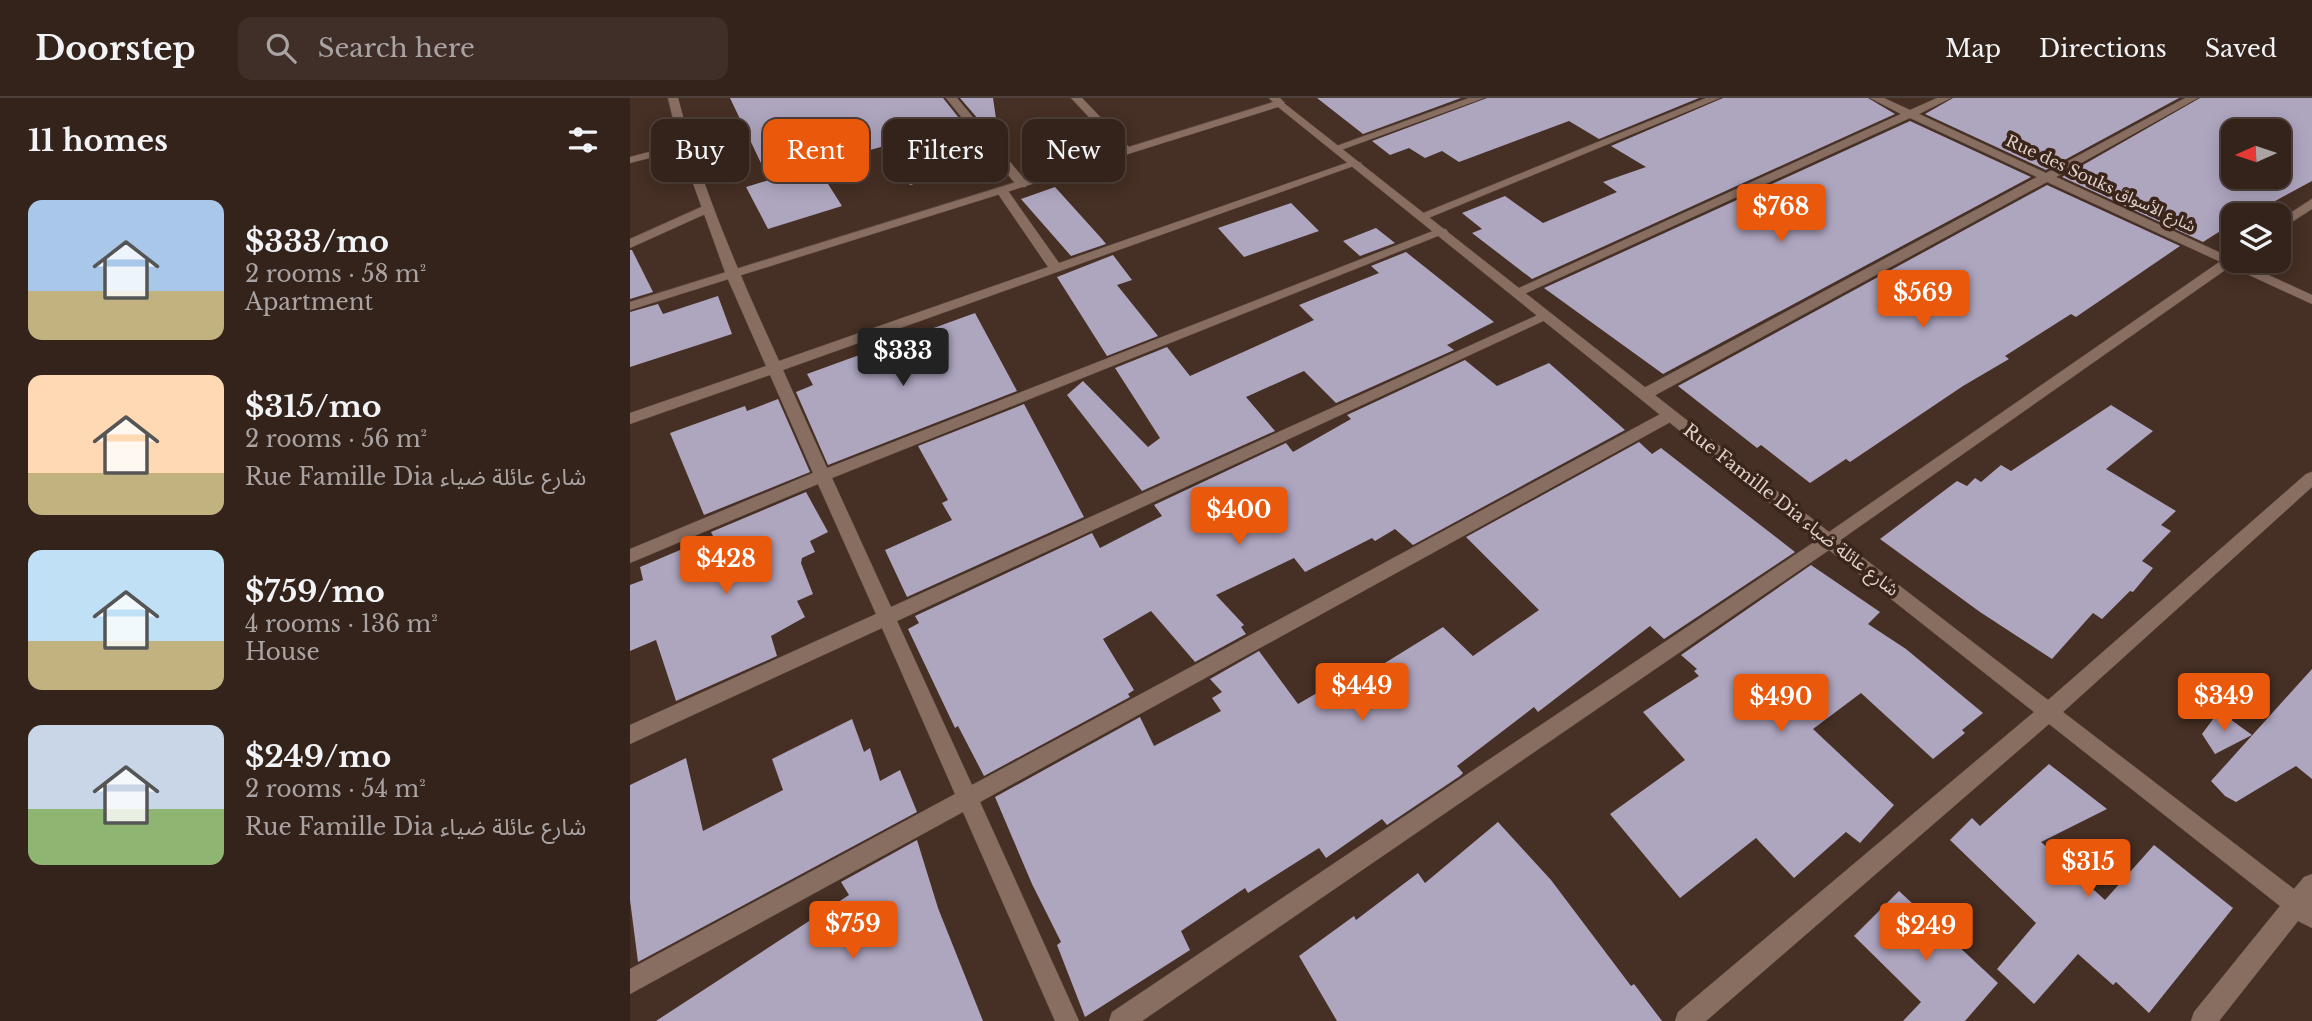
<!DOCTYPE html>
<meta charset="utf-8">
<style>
:root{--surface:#34231b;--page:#3f2f28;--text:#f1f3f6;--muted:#a9a4a3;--line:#4e403a;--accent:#ea580c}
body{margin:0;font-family:"Libre Baskerville","Noto Sans Arabic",serif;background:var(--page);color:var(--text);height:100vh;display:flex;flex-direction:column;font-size:26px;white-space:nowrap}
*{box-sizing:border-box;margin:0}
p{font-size:23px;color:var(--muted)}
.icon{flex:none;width:38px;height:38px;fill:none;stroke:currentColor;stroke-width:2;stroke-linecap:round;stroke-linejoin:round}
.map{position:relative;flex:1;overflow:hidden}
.panel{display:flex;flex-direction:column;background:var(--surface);width:630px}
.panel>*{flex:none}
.hud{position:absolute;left:21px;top:21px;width:665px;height:63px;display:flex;gap:14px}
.needle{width:46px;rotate:267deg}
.tools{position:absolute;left:1591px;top:21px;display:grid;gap:14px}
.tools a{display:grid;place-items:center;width:70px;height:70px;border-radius:14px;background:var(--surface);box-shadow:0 4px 18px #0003,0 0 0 2px var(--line);font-size:35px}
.price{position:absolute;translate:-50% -60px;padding:0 16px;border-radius:7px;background:var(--accent);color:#fff;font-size:23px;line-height:46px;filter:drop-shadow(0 2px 4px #0008)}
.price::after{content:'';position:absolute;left:50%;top:42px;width:21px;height:16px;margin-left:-10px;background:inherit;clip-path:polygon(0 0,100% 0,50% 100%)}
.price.selected{background:#222;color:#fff}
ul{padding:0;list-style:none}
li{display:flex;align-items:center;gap:21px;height:175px;padding:0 28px}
li span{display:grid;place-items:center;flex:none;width:196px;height:140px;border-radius:14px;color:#555}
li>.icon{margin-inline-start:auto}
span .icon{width:84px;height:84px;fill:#fffc;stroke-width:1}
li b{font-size:30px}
h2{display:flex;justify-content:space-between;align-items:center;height:84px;padding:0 28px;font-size:30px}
.chip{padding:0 24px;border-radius:14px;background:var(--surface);box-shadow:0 4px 18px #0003,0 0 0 2px var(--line);font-size:24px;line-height:63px}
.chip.selected{background:var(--accent);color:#fff}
header{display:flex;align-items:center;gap:42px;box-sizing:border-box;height:98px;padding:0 35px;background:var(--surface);border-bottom:2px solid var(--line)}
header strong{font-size:33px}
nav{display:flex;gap:38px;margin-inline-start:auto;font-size:24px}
.search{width:490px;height:63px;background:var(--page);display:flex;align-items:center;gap:18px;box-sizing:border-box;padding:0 24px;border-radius:14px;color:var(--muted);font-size:26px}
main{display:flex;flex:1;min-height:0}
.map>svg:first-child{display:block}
.building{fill:#aea5bf;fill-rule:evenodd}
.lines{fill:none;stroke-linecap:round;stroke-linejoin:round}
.service-casing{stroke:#5e4b42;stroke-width:1}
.minor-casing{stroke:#5e4b42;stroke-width:1}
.tertiary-casing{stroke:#5e4b42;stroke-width:1}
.service{fill:#886e61;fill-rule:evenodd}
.minor{fill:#886e61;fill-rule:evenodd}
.tertiary{fill:#886e61;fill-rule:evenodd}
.labels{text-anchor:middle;stroke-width:7;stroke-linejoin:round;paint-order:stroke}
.far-street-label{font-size:16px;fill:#dfd1ca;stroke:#3b251b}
.street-label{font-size:18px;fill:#dfd1ca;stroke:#3b251b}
</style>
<header>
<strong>Doorstep</strong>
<div class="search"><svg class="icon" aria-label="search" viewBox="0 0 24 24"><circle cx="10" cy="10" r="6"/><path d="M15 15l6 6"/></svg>Search here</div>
<nav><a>Map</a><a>Directions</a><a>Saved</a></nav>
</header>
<main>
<section class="panel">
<h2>11 homes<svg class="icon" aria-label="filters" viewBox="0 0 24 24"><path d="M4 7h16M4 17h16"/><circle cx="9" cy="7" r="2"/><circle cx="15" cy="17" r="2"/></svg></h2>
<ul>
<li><span style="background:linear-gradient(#a9c7e8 65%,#c2b280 0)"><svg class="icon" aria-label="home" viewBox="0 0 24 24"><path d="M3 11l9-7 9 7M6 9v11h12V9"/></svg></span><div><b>$333/mo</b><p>2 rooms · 58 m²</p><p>Apartment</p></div></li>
<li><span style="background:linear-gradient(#ffd9b3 70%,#c2b280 0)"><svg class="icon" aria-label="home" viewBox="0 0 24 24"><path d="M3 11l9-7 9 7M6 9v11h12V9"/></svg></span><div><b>$315/mo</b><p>2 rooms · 56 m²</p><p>Rue Famille Dia شارع عائلة ضياء</p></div></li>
<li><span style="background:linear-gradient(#bfe0f5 65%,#c2b280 0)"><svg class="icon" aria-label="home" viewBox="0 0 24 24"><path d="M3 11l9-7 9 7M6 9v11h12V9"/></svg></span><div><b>$759/mo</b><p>4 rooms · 136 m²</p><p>House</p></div></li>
<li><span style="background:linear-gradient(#c9d6e8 60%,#8fb573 0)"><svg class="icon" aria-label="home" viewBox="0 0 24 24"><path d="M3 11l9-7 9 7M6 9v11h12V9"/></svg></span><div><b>$249/mo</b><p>2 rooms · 54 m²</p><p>Rue Famille Dia شارع عائلة ضياء</p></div></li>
</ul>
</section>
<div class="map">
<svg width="1682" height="923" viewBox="0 0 1682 923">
<rect width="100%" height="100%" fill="#462f24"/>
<path class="building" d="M100 0H313L345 40 334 44 349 67 280 87 258 47 186 67 212 108 138 131 116 89 139 82Z
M330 0H363L368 34 361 36Z
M687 0H831L733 36Z
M857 0H1069L969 41 939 23 829 64 812 53 795 60 779 50 760 57 742 43Z
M1093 0H1238L1265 16 902 181 842 135 852 131 832 115 875 98 913 125 987 94 973 84 1016 69 981 48Z
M1323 0H1549L1416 72 1295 16Z
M1570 0H1682V83L1623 115 1603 117V125L1573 144 1432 79ZM1603 33H1648V79H1603Z
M1280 23 1401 79 1033 276 914 190Z
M1417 87 1550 148 1446 219 1441 216 1375 258 1379 261 1333 288 1220 364 1216 361 1180 385 1131 347 1127 350 1048 288Z
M425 89 472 141 476 146 441 158 391 101Z
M661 105 689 133 614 159 588 130Z
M746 130 765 145 730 158 713 143Z
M0 152H2L23 194 0 201Z
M776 154 864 224 817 247 824 252 706 305 674 273 616 299 645 333 512 393 437 297 453 283 518 349 530 340 485 270 537 249 560 278 684 222 669 207 749 175 741 168Z
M483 157 502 182 487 187 528 238 477 258 427 179Z
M88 198 102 236 0 269V214L28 206 33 216Z
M345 215 387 293 198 367 166 294 183 287 177 276Z
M835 262 867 288 919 265 995 332 783 447 765 431 745 443 742 440 675 474 664 460 586 497 614 527 611 529 616 536 565 564 521 513 473 541 504 592 498 596 500 599 354 678 328 628 325 630 278 531 289 525 285 518 462 435 470 450 532 418 524 407 656 345 663 354 721 321 717 317Z
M148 301 180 374 74 417 40 335 115 308 117 313Z
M394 306 454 419 277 499 255 452 322 422 312 405 318 402 288 348Z
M1481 307 1523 333 1476 371 1546 413 1531 427 1541 433 1512 463 1523 470 1503 494 1500 493 1472 521 1463 515 1422 561 1350 514 1250 441 1327 383 1337 388 1345 380 1351 384 1371 367 1381 373Z
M1009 344 1022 356 1031 350 1165 454 1034 541 1020 528 908 614 904 609 827 668 833 675 830 678 757 727 752 721 696 760 689 750 618 795 615 790 551 833 560 852 455 919 427 847 431 844 402 786 365 699 510 619 524 648 591 613 582 600 592 594 580 581 629 553 668 606 737 566 742 573 813 529 843 558 909 512 836 439Z
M176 394 198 434 180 443 185 454 172 460 171 465 183 496 167 503 175 519 141 538 147 558 46 603 26 542 0 553V487L13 482 10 469 83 438 81 434Z
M1181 467 1250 514 1238 526 1276 551 1353 615 1332 632 1335 635 1303 661 1231 595 1183 631 1264 707 1230 745 1216 734 1164 780 1126 740 1050 800 980 716 1055 662 1013 614 1069 578 1064 573 1067 571 1051 557Z
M1682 571V681L1666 668 1606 704 1595 698 1581 683Z
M1589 613 1622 637 1585 656 1572 636Z
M222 621 234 654 240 650 250 683 270 672 287 714 8 864 0 802V687L56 660 73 733 153 692 142 661Z
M1419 666 1477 711 1411 744 1475 802 1524 747 1603 810 1519 915 1486 884 1483 887 1448 856 1404 906 1367 871 1406 825 1320 742 1342 720 1350 728Z
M868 724 921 782 1001 888 1004 886 1032 923H707L669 858 724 818 726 822 788 775 795 785Z
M287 742 308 810 353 923H26L219 797 211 784Z
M1269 793 1368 885 1335 923H1273L1291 904 1224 838Z"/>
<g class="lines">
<defs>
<path id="service" d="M78 106 84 110 82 113 0 150V141Z"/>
<path id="minor" d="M38 0H48C72 91 110 178 149 263L418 169 366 93 368 90H376L429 165 722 63 732 65 153 272 197 370 808 131H816L818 134 202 380 261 509 912 215 917 214 924 218 267 523 342 687 1036 313 1041 312 1049 317 1046 321 350 704 449 923H425L333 714 0 896V871L325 696 252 530 0 646V627L246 516 188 386 0 465V451L183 375 140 277 0 326V315L136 268 96 177 51 52 0 65V59L49 46Z
M316 0H327L396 83V89H388Z
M441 0H452L501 51V55H493Z
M639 0H650L655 5 646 7Z
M839 0H854L711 52 701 50Z
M1076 0H1090L796 121 786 118Z
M1240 0H1254L1280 12 1307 0H1321L1289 16 1416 75 1555 0H1568L1426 79 1682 197V206L1417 84 1020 300H1010L1008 296 1010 292 1407 79 1280 20 892 197 887 198 880 194 1271 16Z
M1682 374V389L1433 614 1664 791 1674 779 1682 776V830L1668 823 1589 923H1561L1564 914 1650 808 1419 626 1076 923H1045L1048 914 1404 614 1199 452 512 923H479L482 914 1193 438H1205L1418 602 1676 376Z"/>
<path id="tertiary" d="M650 2 1199 434 1598 158 1603 157V163H1608L1199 450 1193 448 648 9 0 212V204Z
M1682 101V111L1648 133V123Z"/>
</defs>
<use href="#service" class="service-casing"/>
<use href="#minor" class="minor-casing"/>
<use href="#tertiary" class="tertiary-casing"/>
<use href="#service" class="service"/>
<use href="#minor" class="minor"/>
<use href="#tertiary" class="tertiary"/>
</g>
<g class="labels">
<g class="far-street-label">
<text transform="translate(1471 85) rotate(25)" y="6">Rue des Souks شارع الأسواق</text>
</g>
<g class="street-label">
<text transform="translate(1161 412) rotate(38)" y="6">Rue Famille Dia شارع عائلة ضياء</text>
</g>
</g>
</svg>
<div class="tools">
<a><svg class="needle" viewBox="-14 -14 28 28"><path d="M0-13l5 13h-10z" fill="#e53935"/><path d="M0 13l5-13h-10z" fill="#a9a4a3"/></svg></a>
<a><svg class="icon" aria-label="layers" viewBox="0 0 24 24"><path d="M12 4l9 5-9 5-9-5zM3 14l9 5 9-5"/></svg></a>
</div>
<b class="price" style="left:1151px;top:146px">$768</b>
<b class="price" style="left:1293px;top:232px">$569</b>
<b class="price selected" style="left:273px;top:290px">$333</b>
<b class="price" style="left:609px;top:449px">$400</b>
<b class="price" style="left:96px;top:498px">$428</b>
<b class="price" style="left:732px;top:625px">$449</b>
<b class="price" style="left:1594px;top:635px">$349</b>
<b class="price" style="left:1151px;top:636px">$490</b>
<b class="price" style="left:1458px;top:801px">$315</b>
<b class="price" style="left:223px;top:863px">$759</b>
<b class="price" style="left:1296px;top:865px">$249</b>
<div class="hud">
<a class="chip">Buy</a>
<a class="chip selected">Rent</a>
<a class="chip">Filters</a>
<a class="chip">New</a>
</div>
</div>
</main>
